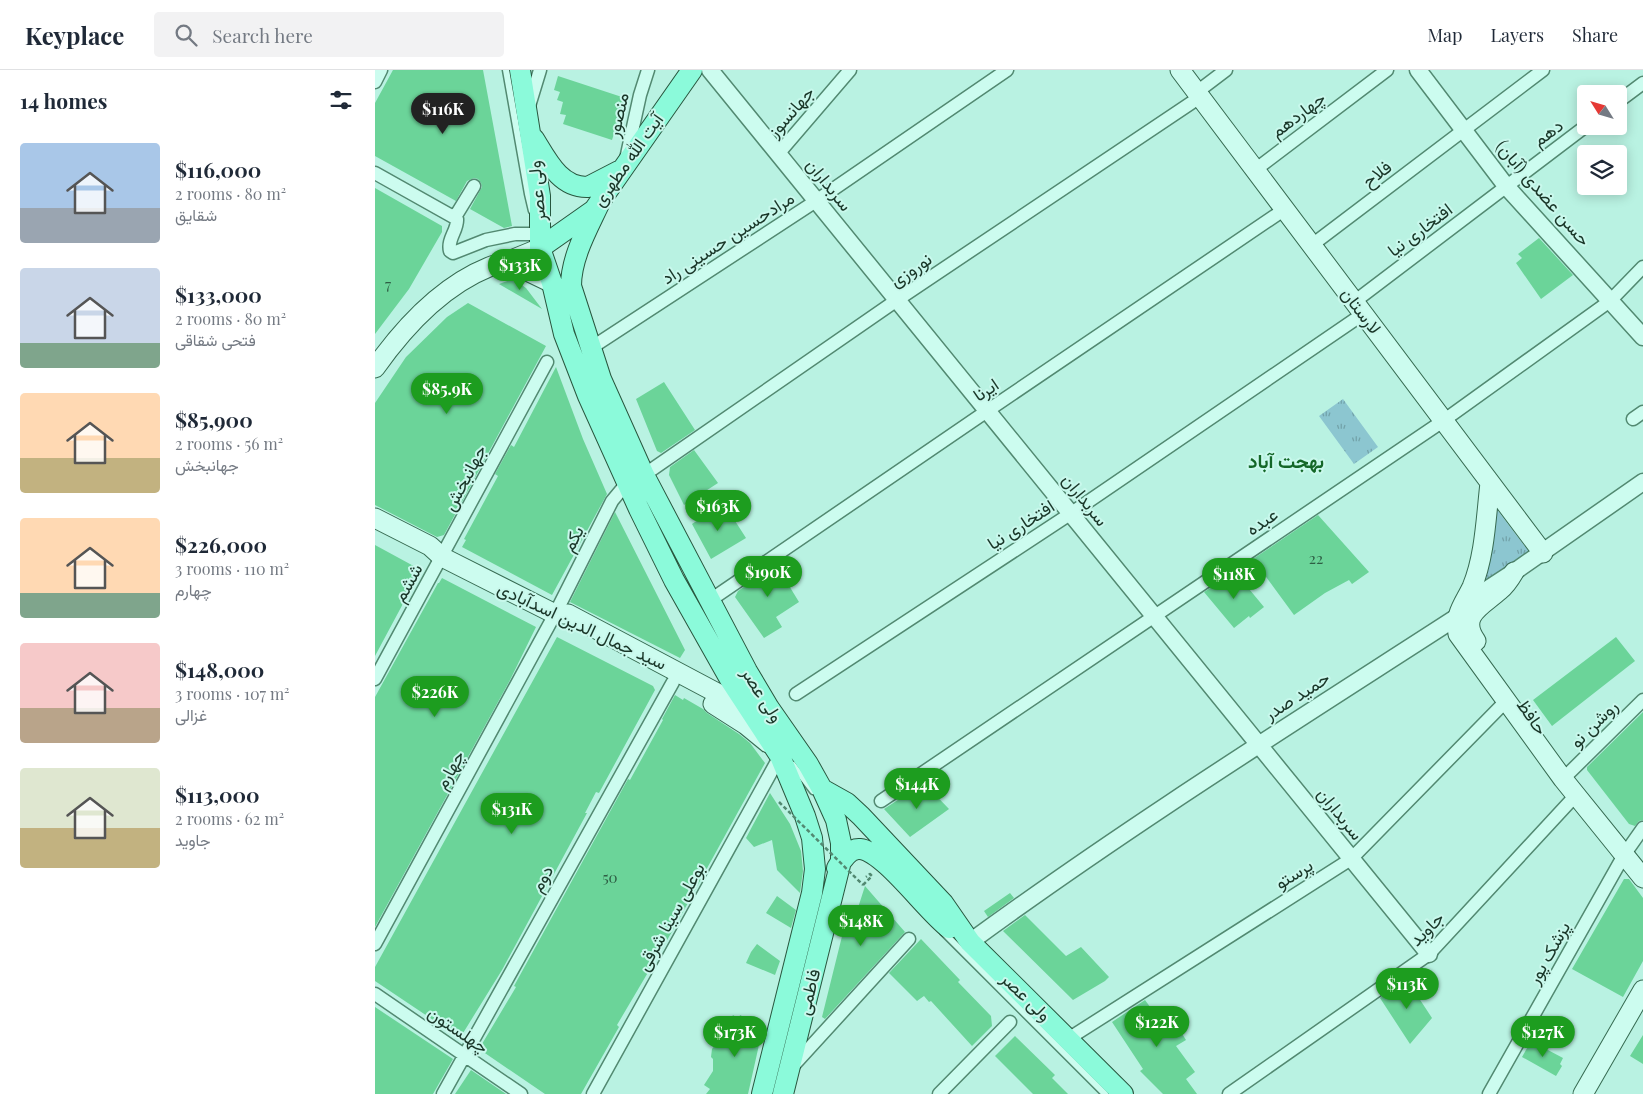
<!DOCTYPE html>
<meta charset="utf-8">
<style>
:root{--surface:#fff;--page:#f2f2f3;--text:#1f2937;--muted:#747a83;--line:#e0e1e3;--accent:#1d9d1f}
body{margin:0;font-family:"Playfair Display",Vazirmatn,serif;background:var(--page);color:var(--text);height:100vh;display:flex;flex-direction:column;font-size:19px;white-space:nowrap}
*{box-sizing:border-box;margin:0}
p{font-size:16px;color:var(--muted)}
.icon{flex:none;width:28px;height:28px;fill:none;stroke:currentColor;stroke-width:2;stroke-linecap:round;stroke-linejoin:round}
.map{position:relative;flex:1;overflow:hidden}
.sheet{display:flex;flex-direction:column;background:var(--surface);width:375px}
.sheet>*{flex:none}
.needle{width:32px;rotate:307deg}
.tools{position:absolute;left:1202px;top:15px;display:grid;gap:10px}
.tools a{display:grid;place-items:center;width:50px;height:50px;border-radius:5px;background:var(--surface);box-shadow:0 2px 12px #0003;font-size:25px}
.price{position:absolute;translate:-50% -42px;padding:0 11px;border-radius:18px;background:var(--accent);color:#fff;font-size:16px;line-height:32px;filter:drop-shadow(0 1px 2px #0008)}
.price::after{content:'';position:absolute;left:50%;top:30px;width:15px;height:11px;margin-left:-8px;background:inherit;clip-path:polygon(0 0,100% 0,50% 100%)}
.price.selected{background:#222;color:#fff}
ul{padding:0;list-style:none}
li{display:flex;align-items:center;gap:15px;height:125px;padding:0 20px}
li span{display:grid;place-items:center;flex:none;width:140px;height:100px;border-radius:5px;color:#555}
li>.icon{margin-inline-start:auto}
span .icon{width:60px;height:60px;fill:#fffc;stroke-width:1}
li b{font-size:21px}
h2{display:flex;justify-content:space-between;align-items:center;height:60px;padding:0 20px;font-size:21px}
header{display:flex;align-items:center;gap:30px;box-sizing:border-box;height:70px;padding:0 25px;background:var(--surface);border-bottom:1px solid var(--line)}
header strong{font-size:24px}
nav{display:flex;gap:28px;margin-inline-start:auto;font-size:18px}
.search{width:350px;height:45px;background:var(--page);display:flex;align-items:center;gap:12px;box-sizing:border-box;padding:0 18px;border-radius:5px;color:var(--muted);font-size:19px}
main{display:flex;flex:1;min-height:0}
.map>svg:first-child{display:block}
.park{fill:url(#park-tufts)}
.building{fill:#6bd499}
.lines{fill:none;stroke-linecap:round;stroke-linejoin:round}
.service-casing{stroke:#528971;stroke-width:9}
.minor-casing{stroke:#528971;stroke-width:15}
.tertiary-casing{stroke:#528971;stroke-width:19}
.secondary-casing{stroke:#366a51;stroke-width:21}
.primary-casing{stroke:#28563e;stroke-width:22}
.path{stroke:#528971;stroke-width:2.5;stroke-dasharray:4 2.5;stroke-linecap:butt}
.service{stroke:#ccfcef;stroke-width:6}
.minor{stroke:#ccfcef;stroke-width:12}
.tertiary{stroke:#ccfcef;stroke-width:16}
.secondary{stroke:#ccfcef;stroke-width:19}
.primary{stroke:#8bfada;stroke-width:20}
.path-bridge{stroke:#528971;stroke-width:2.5;stroke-dasharray:4 2.5;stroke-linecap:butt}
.labels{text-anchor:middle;stroke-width:4;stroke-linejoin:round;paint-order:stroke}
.number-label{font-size:15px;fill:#2e5e44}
.street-label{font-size:18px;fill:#193628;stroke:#c9f8ec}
.neighbourhood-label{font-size:19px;font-weight:bold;fill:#146728;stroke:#c9f8ec}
</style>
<header>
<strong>Keyplace</strong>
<div class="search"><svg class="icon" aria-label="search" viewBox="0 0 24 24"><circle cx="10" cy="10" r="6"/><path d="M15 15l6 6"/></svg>Search here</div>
<nav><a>Map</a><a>Layers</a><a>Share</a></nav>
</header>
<main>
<section class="sheet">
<h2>14 homes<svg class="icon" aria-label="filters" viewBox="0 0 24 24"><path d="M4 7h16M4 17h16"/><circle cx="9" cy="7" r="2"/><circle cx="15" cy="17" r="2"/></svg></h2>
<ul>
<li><span style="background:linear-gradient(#a9c7e8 65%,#9aa5b1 0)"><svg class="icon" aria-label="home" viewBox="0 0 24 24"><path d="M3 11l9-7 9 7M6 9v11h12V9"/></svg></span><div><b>$116,000</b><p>2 rooms · 80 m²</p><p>شقایق</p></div></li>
<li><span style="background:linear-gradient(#c9d6e8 75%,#7fa58c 0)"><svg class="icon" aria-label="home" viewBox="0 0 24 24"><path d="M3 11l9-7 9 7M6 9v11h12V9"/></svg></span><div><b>$133,000</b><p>2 rooms · 80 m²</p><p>فتحی شقاقی</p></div></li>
<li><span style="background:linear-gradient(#ffd9b3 65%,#c2b280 0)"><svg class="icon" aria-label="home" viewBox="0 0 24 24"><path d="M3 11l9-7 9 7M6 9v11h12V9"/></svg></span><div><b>$85,900</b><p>2 rooms · 56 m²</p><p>جهانبخش</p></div></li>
<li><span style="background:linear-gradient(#ffd9b3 75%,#7fa58c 0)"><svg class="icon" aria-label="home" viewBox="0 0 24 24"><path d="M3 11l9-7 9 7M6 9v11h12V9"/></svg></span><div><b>$226,000</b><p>3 rooms · 110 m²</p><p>چهارم</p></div></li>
<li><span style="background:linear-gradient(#f6c9c9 65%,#b9a48a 0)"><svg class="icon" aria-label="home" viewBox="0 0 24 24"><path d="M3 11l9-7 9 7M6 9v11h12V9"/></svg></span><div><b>$148,000</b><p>3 rooms · 107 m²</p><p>غزالی</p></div></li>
<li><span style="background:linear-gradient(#dfe7d0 60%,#c2b280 0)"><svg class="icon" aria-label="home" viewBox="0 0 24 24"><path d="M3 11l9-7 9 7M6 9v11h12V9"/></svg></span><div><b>$113,000</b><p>2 rooms · 62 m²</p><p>جاوید</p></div></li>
</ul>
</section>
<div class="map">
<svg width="1268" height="1024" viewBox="0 0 1268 1024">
<defs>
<pattern id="park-tufts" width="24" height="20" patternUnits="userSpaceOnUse" patternTransform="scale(1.25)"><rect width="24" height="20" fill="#8cc6d0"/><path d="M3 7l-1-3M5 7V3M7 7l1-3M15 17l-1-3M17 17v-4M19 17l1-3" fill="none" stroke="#72a2a9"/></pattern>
</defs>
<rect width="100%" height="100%" fill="#b9f2e2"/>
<path class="park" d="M968 329 1003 377 979 394 944 346Z
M1114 429 1155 483 1101 516Z"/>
<path class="building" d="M18 0H108L137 156 129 158 95 139 107 117 106 113 103 109 99 108 92 111 81 131 0 86V33Z
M183 6 250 28 237 70 188 54 191 45 185 44 188 32 182 30 185 22 179 20Z
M0 118 67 156V162L34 219 0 264Z
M1164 168 1198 205 1166 229 1141 193 1147 188 1143 184Z
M135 210 144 213 151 218 167 239 124 214Z
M93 233 171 276 69 465 62 467 0 435V333L31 287 72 247Z
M181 297 208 369 232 424 177 525 87 477 91 470 89 469 123 406 120 404 136 375 139 377Z
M289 312 320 360 286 383 282 381 261 329Z
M319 380 343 413 309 435 294 405 295 397Z
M345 435 351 445 355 443 371 468 336 489 317 454Z
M240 442 310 580 305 588 195 532Z
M943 445 994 502 977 514 974 510 950 523 919 545 878 489Z
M0 475 46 500 0 586Z
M408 490 421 508 413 514 424 532 401 547 407 557 389 568 360 527 363 521Z
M860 502 889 537 875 548 874 546 859 558 829 522Z
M67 508 161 557 135 610 0 857V627L63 513H64Z
M182 567 278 616 280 620 224 723 221 722 210 743H212L127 900 85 968 0 911V897Z
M1241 567 1260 591 1177 656 1158 630Z
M300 625 308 630 309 628 328 639 332 643 364 664 375 673 390 693 298 860 242 955 244 957 206 1024H170L104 979 141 917 139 916 253 709 255 710 288 650 287 649Z
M1268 642V750L1264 751 1260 756 1254 754 1212 700V697Z
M549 713 574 739 535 767 509 739Z
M395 723 415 754 426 781 428 801 425 823 402 800 397 770 379 777 371 768Z
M1249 809H1254L1268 828V891L1248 927 1197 899Z
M490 816 530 862 450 949 447 947 473 842 481 844Z
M635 823 639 828 613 847 609 841Z
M402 826 421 840 416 858 391 843Z
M650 845 691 886 706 877 734 907 730 911 698 930 629 862 628 861Z
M546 869 585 910 583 912 616 946 617 956 597 976 556 931 554 932 549 926 542 931 514 903Z
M382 874 405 891 400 905 371 893 376 882Z
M1032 910 1057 948 1035 974 1005 928Z
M770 930 781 945 788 941 794 943 811 970 801 976 820 1002 811 1009 822 1024H788L765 1001 768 999 737 952Z
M0 937 78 989 58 1024H0Z
M358 945 364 949 365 945 388 957 373 1024H331L335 1019 329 1015 338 1001V989L336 987 337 979 344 970Z
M1268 965V994L1255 986Z
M640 966 680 1005 677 1008 693 1024H658L620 986Z
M1156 971 1188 988 1185 994 1187 996 1181 1006 1147 987Z
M96 1000 131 1024H80Z"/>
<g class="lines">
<defs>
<path id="service" d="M131 0 153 124 157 141
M418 695 438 721
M568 862 730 1024"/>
<path id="minor" d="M0 12 6 0
M822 22 851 0
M1244 31 1268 13
M154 36 165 0
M403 84 475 0
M251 89 265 25 273 0
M880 100 1012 0
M0 103 82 149C83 160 72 169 75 181L78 183 111 170 140 164H165
M80 147 99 116
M937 175 1168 0
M979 232 1211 56
M216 278 441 131 632 0
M1258 349 1268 342
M269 405 522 230 825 27
M334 531 612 341 910 139
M0 609 172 292
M421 624 695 444 988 244
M1188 709 1268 630
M506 731 1068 351 1235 231 1268 197
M0 874 180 544 237 431 252 413
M0 924 146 1024
M693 969 976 789 1132 630
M418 996 534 869
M68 1024 298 612
M218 1024 405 686
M564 1024 635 952
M854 1024 1054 884 1201 725
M1114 1024 1249 785 1268 758"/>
<path id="tertiary" d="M335 0 1054 884
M1043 0 1131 116 1268 267
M595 872C752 757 918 653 1082 547L1096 530 1139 502 1268 412"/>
<path id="secondary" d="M805 0 1168 483
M136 190 150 200 177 213
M0 298C29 257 67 216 114 197 121 194 129 193 136 190 146 186 156 182 165 178
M1115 413C1111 447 1110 486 1097 517 1089 534 1079 544 1083 564L1188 709 1268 808
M0 448 55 476 67 487 180 544H193L374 640
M1101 571C1083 546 1107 536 1124 521 1130 516 1135 509 1139 502
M338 634 371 655 393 673
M1208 1024 1268 920"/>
<path id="primary" d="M145 0 165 126V178L177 213 189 264 213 326 264 439 299 510 356 611 405 686 430 746 437 768 440 799 437 823 387 1024
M159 69C172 90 185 118 213 117L244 101
M225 132C213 158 196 187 196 216L226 309 269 405 372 601 394 638 433 694 447 719 461 750 466 773V791L408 1024
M165 178 219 140 317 0
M447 719 472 733 486 746 568 833 595 872 748 1024
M462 798C467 790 474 778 485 779 509 781 552 842 574 858"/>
</defs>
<use href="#service" class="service-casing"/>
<use href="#minor" class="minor-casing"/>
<use href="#tertiary" class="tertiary-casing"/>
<use href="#secondary" class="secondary-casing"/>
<use href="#primary" class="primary-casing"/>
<path class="path" d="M488 815 497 806 495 804 491 807"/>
<use href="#service" class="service"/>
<use href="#minor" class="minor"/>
<use href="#tertiary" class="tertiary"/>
<use href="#secondary" class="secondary"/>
<use href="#primary" class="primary"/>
<path class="path-bridge" d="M404 732 488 815"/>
</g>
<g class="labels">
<g class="number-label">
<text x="13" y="220">7</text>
<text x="941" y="494">22</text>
<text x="235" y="813">50</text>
</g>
<g class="street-label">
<text transform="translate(416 42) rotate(-49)" y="6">جهانسوز</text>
<text transform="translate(243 45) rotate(-77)" y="6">منصور</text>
<text transform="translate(923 45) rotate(-37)" y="6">چهاردهم</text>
<text transform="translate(1173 63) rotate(-37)" y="6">دهم</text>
<text transform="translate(253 90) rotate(-55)" y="6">آیت الله مطهری</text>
<text transform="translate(1002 104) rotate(-37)" y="6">فلاح</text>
<text transform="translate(454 115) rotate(51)" y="6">سربداران</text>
<text transform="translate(162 121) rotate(-95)" y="6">ولی عصر</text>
<text transform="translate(1168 123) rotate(49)" y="6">حسن عضدی (آبان)</text>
<text transform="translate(1045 160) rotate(-37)" y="6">افتخاری نیا</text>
<text transform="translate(353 168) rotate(-33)" y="6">مرادحسین حسینی راد</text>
<text transform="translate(536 200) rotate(-34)" y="6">نوروزی</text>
<text transform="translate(986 241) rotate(53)" y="6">لارستان</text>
<text transform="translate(611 320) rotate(-34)" y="6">ايرنا</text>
<text transform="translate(90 408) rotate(-62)" y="6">جهانبخش</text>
<text transform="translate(710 430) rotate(51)" y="6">سربداران</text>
<text transform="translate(887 452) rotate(-34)" y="6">عبده</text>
<text transform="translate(646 455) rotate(-33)" y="6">افتخاری نیا</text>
<text transform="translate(198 469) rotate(-63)" y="6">یکم</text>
<text transform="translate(33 513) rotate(-61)" y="6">ششم</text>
<text transform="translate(207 556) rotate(25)" y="6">سید جمال الدین اسدآبادی</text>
<text transform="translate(387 625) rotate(58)" y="6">ولی عصر</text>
<text transform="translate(922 626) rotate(-33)" y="6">حمید صدر</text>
<text transform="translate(1157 647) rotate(55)" y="6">حافظ</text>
<text transform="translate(1219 654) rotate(-45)" y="6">روشن نو</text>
<text transform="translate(75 700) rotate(-61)" y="6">چهارم</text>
<text transform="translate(965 744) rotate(51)" y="6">سربداران</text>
<text transform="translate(919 804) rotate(-32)" y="6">پرستو</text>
<text transform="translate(167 809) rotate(-61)" y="6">دوم</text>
<text transform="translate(296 847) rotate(-61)" y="6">بوعلی سینا شرقی</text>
<text transform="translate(1052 859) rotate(-45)" y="6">جاوید</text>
<text transform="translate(1174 883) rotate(-61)" y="6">پزشک پور</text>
<text transform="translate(434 922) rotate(-76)" y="6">فاطمی</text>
<text transform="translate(651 927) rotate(44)" y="6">ولی عصر</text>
<text transform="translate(83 960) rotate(34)" y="6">چهلستون</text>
</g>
<g class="neighbourhood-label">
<text x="911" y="398">بهجت آباد</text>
</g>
</g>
</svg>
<div class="tools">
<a><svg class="needle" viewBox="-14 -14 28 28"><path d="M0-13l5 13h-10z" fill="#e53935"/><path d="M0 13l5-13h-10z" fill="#747a83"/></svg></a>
<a><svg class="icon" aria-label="layers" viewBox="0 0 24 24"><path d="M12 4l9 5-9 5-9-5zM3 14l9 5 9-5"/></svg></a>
</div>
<b class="price selected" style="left:68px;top:65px">$116K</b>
<b class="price" style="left:145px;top:221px">$133K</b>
<b class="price" style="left:72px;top:345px">$85.9K</b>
<b class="price" style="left:343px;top:462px">$163K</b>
<b class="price" style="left:393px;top:528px">$190K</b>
<b class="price" style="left:859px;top:530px">$118K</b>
<b class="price" style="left:60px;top:648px">$226K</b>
<b class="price" style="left:542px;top:740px">$144K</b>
<b class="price" style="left:137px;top:765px">$131K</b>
<b class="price" style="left:486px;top:877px">$148K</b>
<b class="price" style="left:1032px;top:940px">$113K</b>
<b class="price" style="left:782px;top:978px">$122K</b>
<b class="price" style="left:360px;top:988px">$173K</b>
<b class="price" style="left:1168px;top:988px">$127K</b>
</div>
</main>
